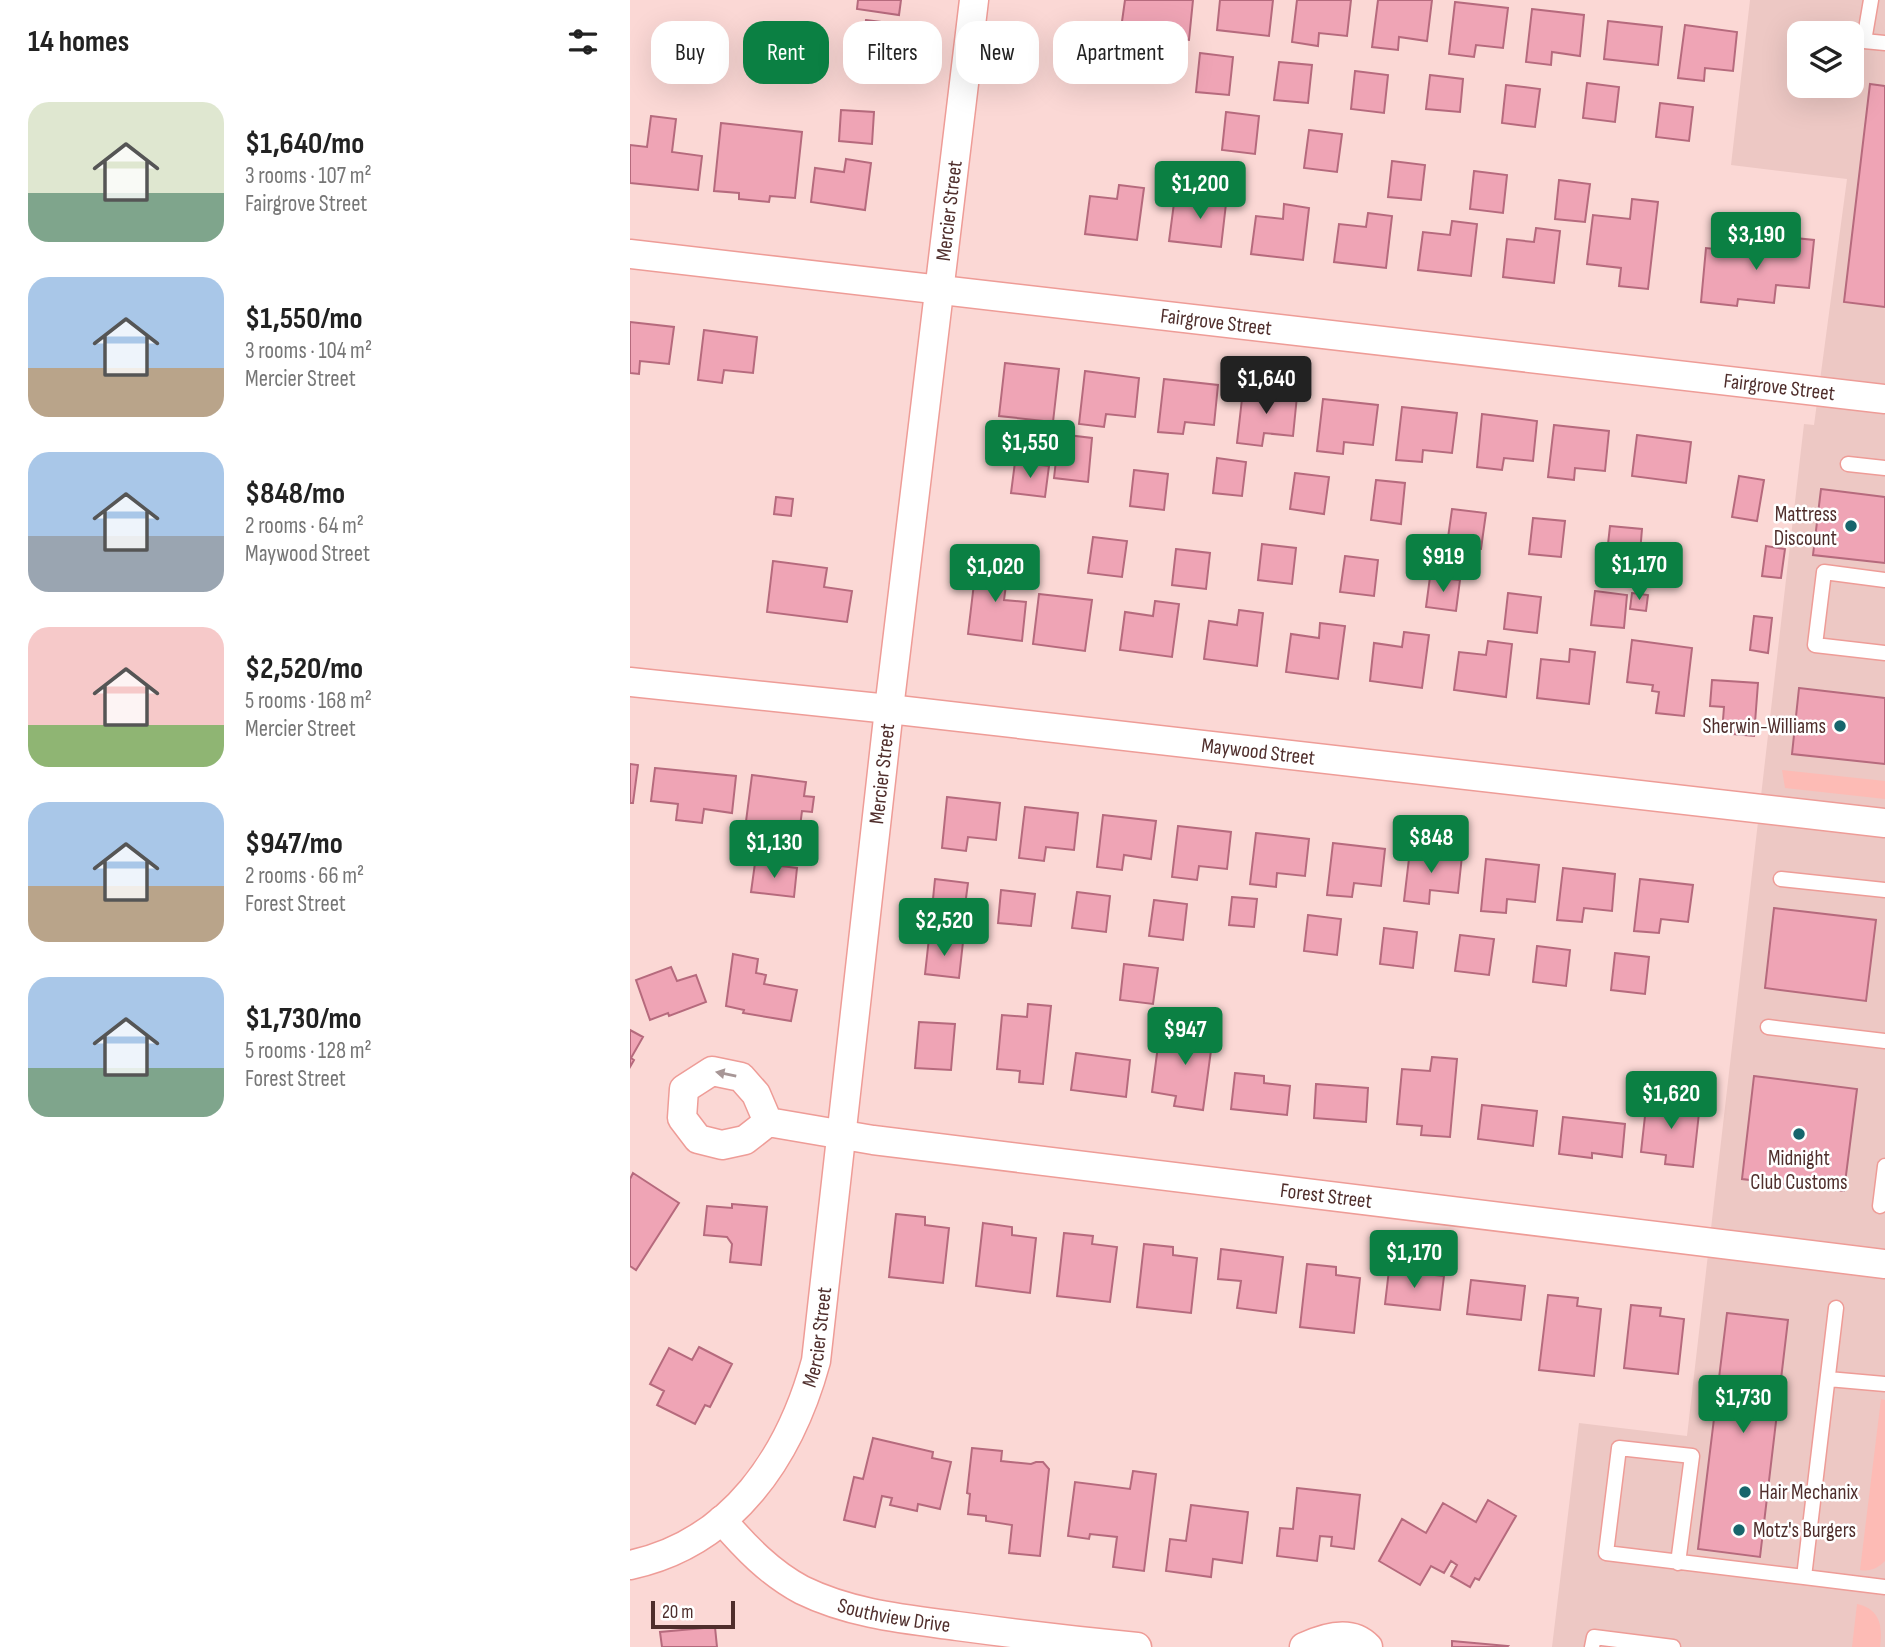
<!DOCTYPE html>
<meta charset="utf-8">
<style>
:root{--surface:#fff;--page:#f6f6f6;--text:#222;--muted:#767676;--accent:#0b8043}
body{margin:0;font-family:"Sofia Sans Condensed",sans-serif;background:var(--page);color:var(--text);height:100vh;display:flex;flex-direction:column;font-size:26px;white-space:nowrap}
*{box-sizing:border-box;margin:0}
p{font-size:23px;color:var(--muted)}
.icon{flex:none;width:38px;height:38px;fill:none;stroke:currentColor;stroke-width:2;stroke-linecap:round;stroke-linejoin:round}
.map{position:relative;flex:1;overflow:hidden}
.drawer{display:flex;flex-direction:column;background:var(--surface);width:630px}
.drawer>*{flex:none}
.guide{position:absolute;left:21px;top:21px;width:665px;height:63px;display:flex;gap:14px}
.tools{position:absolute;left:1157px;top:21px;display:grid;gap:14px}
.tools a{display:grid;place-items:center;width:77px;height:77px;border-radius:14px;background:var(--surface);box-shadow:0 7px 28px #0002;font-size:35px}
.scale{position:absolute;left:21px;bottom:18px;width:84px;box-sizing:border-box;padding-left:7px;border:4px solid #4f2e2c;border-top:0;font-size:19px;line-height:24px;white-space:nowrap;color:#4f2e2c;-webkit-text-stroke:5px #fff;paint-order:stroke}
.price{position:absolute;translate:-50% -60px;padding:0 16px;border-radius:7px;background:var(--accent);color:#fff;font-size:23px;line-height:46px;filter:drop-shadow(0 2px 4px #0008)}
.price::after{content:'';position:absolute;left:50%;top:42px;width:21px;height:16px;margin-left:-10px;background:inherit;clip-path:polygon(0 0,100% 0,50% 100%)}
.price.current{background:#222;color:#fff}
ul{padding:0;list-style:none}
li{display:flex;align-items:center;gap:21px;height:175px;padding:0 28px}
li span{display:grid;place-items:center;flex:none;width:196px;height:140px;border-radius:21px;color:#555}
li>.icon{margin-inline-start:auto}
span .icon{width:84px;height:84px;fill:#fffc;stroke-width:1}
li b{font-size:30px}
h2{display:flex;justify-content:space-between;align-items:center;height:84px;padding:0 28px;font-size:30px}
.pill{padding:0 24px;border-radius:21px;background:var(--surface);box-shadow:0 7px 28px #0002;font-size:24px;line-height:63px}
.pill.current{background:var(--accent);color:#fff}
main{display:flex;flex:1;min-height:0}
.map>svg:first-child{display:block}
.built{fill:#edc8c4;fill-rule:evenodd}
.green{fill:#fdbbb5}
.building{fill:#efa4b5;stroke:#b66a7d;stroke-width:2}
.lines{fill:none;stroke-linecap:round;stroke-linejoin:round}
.service-casing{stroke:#ee9c97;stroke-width:17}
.minor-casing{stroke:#ee9c97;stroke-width:31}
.service{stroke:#fff;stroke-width:14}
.minor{stroke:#fff;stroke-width:28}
.oneway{fill:#a79696}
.poi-dot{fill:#17656c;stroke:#fff;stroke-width:2.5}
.labels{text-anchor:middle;stroke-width:5;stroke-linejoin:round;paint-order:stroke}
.street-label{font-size:21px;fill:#4f2e2c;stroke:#fff}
.poi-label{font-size:21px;fill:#4f2e2c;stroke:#fff;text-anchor:end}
</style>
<main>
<section class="drawer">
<h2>14 homes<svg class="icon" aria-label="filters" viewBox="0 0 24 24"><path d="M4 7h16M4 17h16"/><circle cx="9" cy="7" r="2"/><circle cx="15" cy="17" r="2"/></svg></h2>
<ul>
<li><span style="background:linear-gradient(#dfe7d0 65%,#7fa58c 0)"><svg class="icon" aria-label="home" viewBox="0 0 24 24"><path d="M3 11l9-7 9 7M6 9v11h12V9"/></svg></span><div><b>$1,640/mo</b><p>3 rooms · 107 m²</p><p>Fairgrove Street</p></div></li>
<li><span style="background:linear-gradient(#a9c7e8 65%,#b9a48a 0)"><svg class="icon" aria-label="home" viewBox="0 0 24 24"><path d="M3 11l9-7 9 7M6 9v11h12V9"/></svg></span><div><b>$1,550/mo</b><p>3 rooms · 104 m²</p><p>Mercier Street</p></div></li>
<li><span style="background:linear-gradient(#a9c7e8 60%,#9aa5b1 0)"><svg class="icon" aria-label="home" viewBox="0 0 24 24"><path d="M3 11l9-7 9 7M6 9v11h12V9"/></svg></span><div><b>$848/mo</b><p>2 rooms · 64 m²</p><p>Maywood Street</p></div></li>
<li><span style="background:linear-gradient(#f6c9c9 70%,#8fb573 0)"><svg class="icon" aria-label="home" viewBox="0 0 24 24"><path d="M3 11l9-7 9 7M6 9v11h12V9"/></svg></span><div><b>$2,520/mo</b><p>5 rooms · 168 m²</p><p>Mercier Street</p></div></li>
<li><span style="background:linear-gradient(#a9c7e8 60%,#b9a48a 0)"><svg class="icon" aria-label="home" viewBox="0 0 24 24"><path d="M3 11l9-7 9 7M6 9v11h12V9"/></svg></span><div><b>$947/mo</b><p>2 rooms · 66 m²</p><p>Forest Street</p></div></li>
<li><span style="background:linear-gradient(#a9c7e8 65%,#7fa58c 0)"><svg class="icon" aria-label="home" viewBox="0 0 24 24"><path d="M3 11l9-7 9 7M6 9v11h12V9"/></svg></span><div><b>$1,730/mo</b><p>5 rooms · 128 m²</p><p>Forest Street</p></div></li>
</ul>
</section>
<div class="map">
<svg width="1255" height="1647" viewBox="0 0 1255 1647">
<rect width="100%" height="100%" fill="#fbd8d5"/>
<path class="built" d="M1120 0H1255V1647H922L949 1423 1057 1436 1174 424 1184 425 1217 179 1101 165ZM1169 33H1222V86H1169Z"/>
<path class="green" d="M1152 770 1255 781V799L1155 788Z
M1251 1399 1255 1400V1561C1248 1568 1240 1572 1230 1570Z
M1227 1604C1250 1609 1253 1626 1250 1647H1222Z"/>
<path class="building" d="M228 0H271L269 15 227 9Z
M495 0H563L559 40 532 37 529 55 488 50Z
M590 0H643L639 36 587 30Z
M667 0H721L717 36 689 33 688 46 662 42Z
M748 0H802L797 41 769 37 768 50 742 47Z
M825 2 878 8 873 48 846 45 844 57 819 54Z
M902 9 954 15 950 56 922 52 921 65 896 62Z
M236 20 268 24 264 53 232 50Z
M978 21 1032 27 1028 65 974 59Z
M1055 25 1107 32 1103 71 1075 68 1074 81 1048 78Z
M570 53 603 57 599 95 566 92Z
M649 62 682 65 678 103 644 100Z
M725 71 758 75 754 113 721 109Z
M800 75 833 79 830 112 796 109Z
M957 83 989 87 985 122 953 118Z
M1240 84 1255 86V307L1214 302Z
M876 85 910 89 905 127 872 123Z
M1030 103 1063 107 1059 141 1026 137Z
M211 110 244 112 242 144 209 141Z
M596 112 629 116 625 154 592 150Z
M21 116 46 119 42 152 72 156 68 190 0 183V145L17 147Z
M91 123 172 132 165 198 140 196 139 202 109 199V193L84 191Z
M679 130 712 134 707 172 674 168Z
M216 159 241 163 235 210 181 202 185 168 214 172Z
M762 161 795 165 791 200 758 197Z
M844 171 877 175 873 213 840 209Z
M929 180 960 184 955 222 925 219Z
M489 185 514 188 507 240 455 234 460 196 487 199Z
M573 192 597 195 591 247 539 241 544 203 571 206Z
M1002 199 1028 202 1018 289 989 286 991 268 957 264 963 215 1000 219Z
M654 204 679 208 673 260 621 254 626 216 653 219Z
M738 213 762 216 756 268 704 262 709 224 736 227Z
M822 221 847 224 841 276 788 270 793 232 820 235Z
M906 228 930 231 924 283 873 277 877 239 904 242Z
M1146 236 1184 240 1179 288 1146 285 1144 303 1108 299 1107 306 1071 302 1076 248 1144 255Z
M0 322 44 327 39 364 10 361 9 374 0 373Z
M74 330 127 337 123 373 94 370 92 383 68 380Z
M375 363 429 369 423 422 369 416Z
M455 371 509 378 505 417 476 414 474 427 449 424Z
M534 379 588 385 584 425 555 422 553 434 528 432Z
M613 390 667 396 663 436 634 433 632 446 607 443Z
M693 399 748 405 743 445 714 442 713 454 687 451Z
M772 407 827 413 822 453 793 450 792 462 766 460Z
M852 414 907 421 903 461 874 458 872 470 847 467Z
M924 425 979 431 975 471 945 468 944 480 918 477Z
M429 434 462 438 458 482 424 478Z
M1007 435 1061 442 1056 483 1002 476Z
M587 458 616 462 612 496 583 493Z
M385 462 419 466 415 497 381 493Z
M504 470 538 474 534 510 500 506Z
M665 473 699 477 694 514 660 509Z
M1109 476 1134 480 1127 521 1102 517Z
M746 480 775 483 771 524 741 520Z
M1191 489 1255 497V563L1183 555Z
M146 497 163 499 161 516 144 514Z
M822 509 856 513 851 549 817 545Z
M903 518 935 521 931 557 899 554Z
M980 526 1012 529 1009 565 976 562Z
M463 537 497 541 492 577 458 573Z
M632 544 666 548 662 584 628 580Z
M1136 546 1155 549 1151 578 1132 576Z
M546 549 580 553 576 589 542 585Z
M715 556 748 560 744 596 710 592Z
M347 558 379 562 374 600 396 602 392 641 338 634Z
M143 561 197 568 194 587 222 591 217 622 137 612Z
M800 577 830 580 826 611 796 607Z
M965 591 997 595 994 628 961 625Z
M878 593 911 597 907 633 874 629Z
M1002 593 1018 595 1016 611 1000 609Z
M409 594 462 600 455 651 403 644Z
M525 601 549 604 542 657 490 650 495 612 523 616Z
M609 610 633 613 627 666 574 659 579 621 607 625Z
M1124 616 1142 618 1138 653 1120 650Z
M690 623 715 626 708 679 656 672 661 634 689 638Z
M774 632 799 635 792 688 740 681 744 643 772 647Z
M1002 640 1062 648 1054 716 1026 713 1029 692 1022 691 1023 685 997 682Z
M858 641 882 644 876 697 824 690 829 652 856 655Z
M940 649 965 652 959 704 907 698 911 659 939 662Z
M1082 680 1128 683 1124 736 1092 733 1094 707 1080 706Z
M1169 688 1255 698V764L1162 754Z
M0 764 8 765 3 803H0Z
M25 768 106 776 102 813 74 809 72 823 46 820 48 804 21 801Z
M122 775 176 782 174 796 184 797 182 812 172 811 169 835 115 829Z
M317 797 370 803 366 840 338 837 336 851 312 848Z
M395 807 448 813 444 850 416 847 414 861 389 858Z
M473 815 526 821 521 859 494 855 492 870 467 867Z
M548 826 601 832 597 869 569 866 567 880 542 877Z
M626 833 679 839 675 876 647 873 646 887 620 884Z
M703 843 755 849 751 886 724 883 722 897 697 895Z
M780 850 832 856 828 893 800 890 799 904 774 901Z
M856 859 909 865 905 902 877 899 876 913 851 911Z
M125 863 167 868 164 897 121 892Z
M933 868 985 874 982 911 954 908 952 922 927 920Z
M305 879 338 883 334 913 302 909Z
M1010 879 1063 885 1058 922 1031 919 1029 933 1004 931Z
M371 890 405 894 401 926 368 923Z
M447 892 480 896 476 932 442 928Z
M602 897 627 899 624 927 599 925Z
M524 900 557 904 553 940 519 936Z
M1144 908 1246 920 1236 1001 1135 988Z
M678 915 711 919 707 955 674 951Z
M754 928 787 932 783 968 750 964Z
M830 935 864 939 859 975 825 971Z
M299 938 333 942 329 978 295 974Z
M907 946 940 950 936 986 903 982Z
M985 953 1019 957 1015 994 981 990Z
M103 954 128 959 126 973 136 975 134 984 167 990 161 1021 113 1013 114 1010 96 1006Z
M494 964 528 968 523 1004 490 1000Z
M41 967 47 981 66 975 76 1002 39 1016 38 1013 20 1020 6 980Z
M398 1004 421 1006 413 1084 389 1082 390 1071 367 1069 372 1015 397 1017Z
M289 1022 325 1024 321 1070 285 1068Z
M557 1024 584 1028 573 1110 544 1106 546 1096 522 1092 529 1038 555 1042Z
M0 1030 13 1037 1 1058 4 1060 0 1067Z
M446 1053 500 1060 496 1097 441 1090Z
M802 1057 827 1059 820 1137 791 1135 792 1126 767 1124 772 1069 800 1071Z
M605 1073 634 1076V1083L660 1086 657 1115 601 1109Z
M1124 1076 1227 1089 1214 1191 1112 1179Z
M686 1084 738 1088 736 1122 684 1118Z
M1017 1098 1070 1104 1063 1167 1035 1164 1036 1155 1011 1152Z
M852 1105 907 1111 903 1146 848 1139Z
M933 1117 995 1124 992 1157 962 1153V1158L929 1154Z
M3 1173 49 1203 6 1270 0 1266V1179Z
M102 1204 137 1207 131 1265 100 1262 102 1244 97 1237 74 1235 77 1206 102 1208Z
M266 1214 295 1217V1225L319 1228 313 1283 259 1277Z
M353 1223 382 1227V1235L406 1238 400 1293 346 1286Z
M434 1233 463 1236 462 1244 487 1247 480 1302 427 1296Z
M514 1244 543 1247V1255L567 1258 561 1313 507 1307Z
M591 1249 653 1257 646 1313 607 1308 611 1281 588 1279Z
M677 1264 706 1267V1275L730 1278 724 1333 670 1327Z
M759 1270 814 1276 810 1310 755 1304Z
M841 1280 895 1286 891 1320 837 1314Z
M918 1295 948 1298 947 1306 971 1309 964 1376 909 1370Z
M1001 1305 1031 1308 1030 1316 1054 1319 1048 1374 994 1368Z
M1097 1313 1158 1320 1130 1557 1068 1549Z
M69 1347 102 1364 80 1407 75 1405 65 1424 27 1405 34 1391 20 1384 39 1348 62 1360Z
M243 1438 303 1452 302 1458 321 1462 310 1509 288 1504 287 1511 260 1505 262 1498 252 1496 245 1527 214 1520 224 1477 233 1479Z
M342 1448 372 1451 371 1461 401 1464 406 1462H413L419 1469 410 1556 379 1553 382 1525 356 1521V1516L338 1514 340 1494 337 1493Z
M503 1471 526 1474 514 1571 483 1567 487 1537 460 1534 459 1539 438 1536 445 1482 500 1489Z
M667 1488 730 1495 724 1549 701 1546 702 1537 690 1536 687 1561 647 1556 650 1528 663 1529Z
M858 1500 886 1516 849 1580 845 1578 840 1587 821 1576 827 1565 821 1561 814 1573 801 1566 790 1585 749 1561 772 1519 796 1533 813 1503 846 1522Z
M561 1505 618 1512 612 1563 583 1559 581 1577 536 1571 540 1539 556 1541Z
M85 1627 87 1647H32L30 1632Z
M822 1641 878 1646 877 1647H822Z"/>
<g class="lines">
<defs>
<path id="service" d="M1241 0 1234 41 1255 43
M1218 464 1255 468
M1255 580 1194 572 1185 645 1255 653
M1151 879 1255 890
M1138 1027 1255 1041
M1250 1206 1255 1166
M1198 1379 1255 1384
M1048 1563 1062 1456 989 1448 976 1553 1174 1577 1206 1308
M1174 1577 1255 1587
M962 1647 964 1637 1043 1647"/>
<g id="minor">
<path id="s1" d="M0 254 1255 399"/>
<path id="s2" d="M0 682 259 709 1255 823"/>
<path id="s3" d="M138 1122 126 1094 111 1077 82 1071 54 1089 52 1118 68 1139 92 1145 115 1140 138 1122 243 1140 1255 1264"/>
<path id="s4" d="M92 1520C115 1547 140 1573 172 1590 221 1614 274 1619 327 1626 387 1634 447 1641 507 1647"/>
<path id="s5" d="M0 1565C103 1543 160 1456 186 1361L259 709 344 0"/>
<path d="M674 1647C693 1638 721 1629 738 1647"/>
</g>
</defs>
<use href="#service" class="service-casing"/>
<use href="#minor" class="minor-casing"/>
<use href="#service" class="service"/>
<use href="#minor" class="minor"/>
</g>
<defs><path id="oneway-solid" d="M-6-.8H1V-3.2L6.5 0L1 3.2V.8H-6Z" transform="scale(1.75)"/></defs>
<use class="oneway" href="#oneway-solid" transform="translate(96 1074) rotate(-168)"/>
<g class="poi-dot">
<circle cx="1221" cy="526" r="7"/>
<circle cx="1210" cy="726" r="7"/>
<circle cx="1169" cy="1134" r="7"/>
<circle cx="1115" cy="1492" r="7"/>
<circle cx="1109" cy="1530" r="7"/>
</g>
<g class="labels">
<g class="street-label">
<text dy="7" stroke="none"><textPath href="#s5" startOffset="1449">Mercier Street</textPath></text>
<text dy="7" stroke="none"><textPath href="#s1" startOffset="590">Fairgrove Street</textPath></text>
<text dy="7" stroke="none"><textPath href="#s1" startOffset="1157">Fairgrove Street</textPath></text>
<text dy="7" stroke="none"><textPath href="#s2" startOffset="632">Maywood Street</textPath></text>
<text dy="7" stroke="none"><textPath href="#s5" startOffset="882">Mercier Street</textPath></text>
<text dy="7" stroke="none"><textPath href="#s3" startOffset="812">Forest Street</textPath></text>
<text dy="7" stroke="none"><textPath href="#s5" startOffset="315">Mercier Street</textPath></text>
<text dy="7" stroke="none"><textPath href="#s4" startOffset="203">Southview Drive</textPath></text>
</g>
<g class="poi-label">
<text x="1207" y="521">Mattress<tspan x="1207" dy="24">Discount</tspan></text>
<text x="1196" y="733">Sherwin-Williams</text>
<text x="1169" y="1165" text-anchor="middle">Midnight<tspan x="1169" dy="24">Club Customs</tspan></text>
<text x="1129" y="1499" text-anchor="start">Hair Mechanix</text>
<text x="1123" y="1537" text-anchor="start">Motz's Burgers</text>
</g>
</g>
</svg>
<div class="tools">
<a><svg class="icon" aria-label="layers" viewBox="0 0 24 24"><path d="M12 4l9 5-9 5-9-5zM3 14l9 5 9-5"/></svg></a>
</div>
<div class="scale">20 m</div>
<b class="price" style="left:570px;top:221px">$1,200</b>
<b class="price" style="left:1126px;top:272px">$3,190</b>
<b class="price current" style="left:636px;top:416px">$1,640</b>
<b class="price" style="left:400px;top:480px">$1,550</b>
<b class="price" style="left:813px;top:594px">$919</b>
<b class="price" style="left:1009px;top:602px">$1,170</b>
<b class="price" style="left:365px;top:604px">$1,020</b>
<b class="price" style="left:801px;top:875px">$848</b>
<b class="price" style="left:144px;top:880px">$1,130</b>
<b class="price" style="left:314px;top:958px">$2,520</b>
<b class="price" style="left:555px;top:1067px">$947</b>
<b class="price" style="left:1041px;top:1131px">$1,620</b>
<b class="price" style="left:784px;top:1290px">$1,170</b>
<b class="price" style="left:1113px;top:1435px">$1,730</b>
<div class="guide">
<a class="pill">Buy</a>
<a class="pill current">Rent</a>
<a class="pill">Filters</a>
<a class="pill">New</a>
<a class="pill">Apartment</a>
</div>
</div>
</main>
